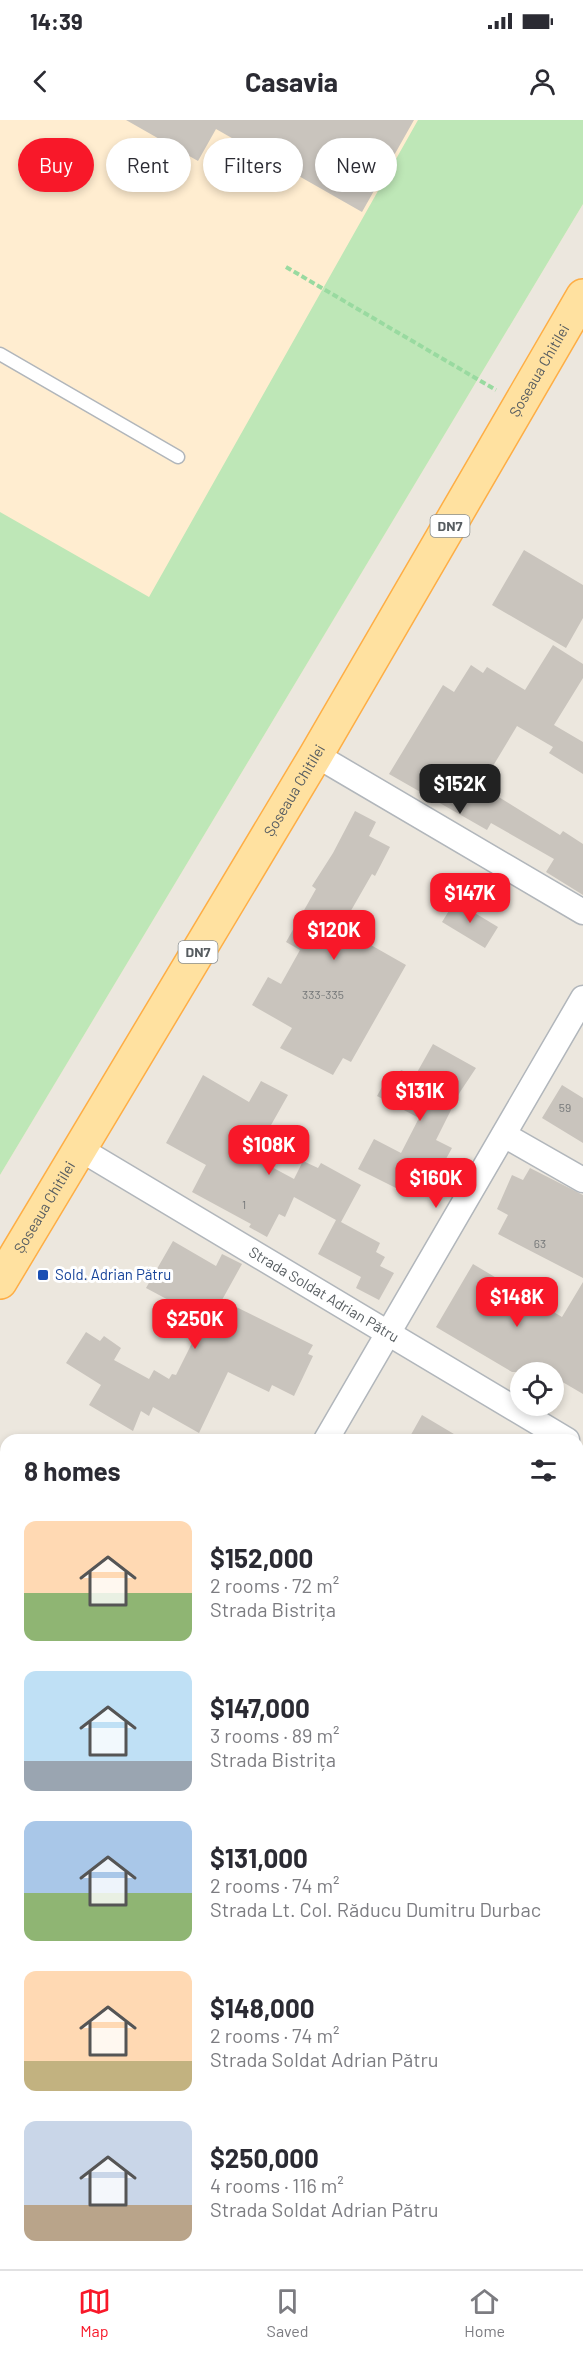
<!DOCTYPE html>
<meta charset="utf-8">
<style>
:root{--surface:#fff;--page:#f7f7f7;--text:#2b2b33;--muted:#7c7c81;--line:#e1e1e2;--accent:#f81829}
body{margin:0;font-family:Barlow,sans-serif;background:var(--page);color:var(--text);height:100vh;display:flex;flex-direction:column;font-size:22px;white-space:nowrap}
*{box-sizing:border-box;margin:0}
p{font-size:20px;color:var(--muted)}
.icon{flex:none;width:33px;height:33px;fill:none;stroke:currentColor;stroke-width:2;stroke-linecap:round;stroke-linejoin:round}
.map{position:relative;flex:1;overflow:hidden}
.drawer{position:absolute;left:0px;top:1314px;width:584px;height:836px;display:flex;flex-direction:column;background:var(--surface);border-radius:18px 18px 0 0;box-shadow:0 3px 9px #0003}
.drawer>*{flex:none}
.guide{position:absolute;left:18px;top:18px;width:548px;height:54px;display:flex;gap:12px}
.controls{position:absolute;left:510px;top:1242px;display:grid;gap:12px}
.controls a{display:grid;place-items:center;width:54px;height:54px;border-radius:50%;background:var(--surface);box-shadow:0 3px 9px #0003;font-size:30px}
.price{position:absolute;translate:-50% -51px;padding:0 14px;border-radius:12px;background:var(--accent);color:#fff;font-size:20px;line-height:39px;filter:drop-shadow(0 2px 3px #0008)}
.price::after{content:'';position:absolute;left:50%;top:36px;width:18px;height:14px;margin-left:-9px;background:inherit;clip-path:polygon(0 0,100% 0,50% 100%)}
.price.selected{background:#222;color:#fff}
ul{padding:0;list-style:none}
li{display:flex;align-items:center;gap:18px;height:150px;padding:0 24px}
li span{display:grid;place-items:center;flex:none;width:168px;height:120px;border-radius:12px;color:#555}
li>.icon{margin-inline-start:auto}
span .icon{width:72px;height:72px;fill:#fffc;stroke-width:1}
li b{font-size:26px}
h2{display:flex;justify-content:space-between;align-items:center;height:72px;padding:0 24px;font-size:26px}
.pill{padding:0 21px;border-radius:27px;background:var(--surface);box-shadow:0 3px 9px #0003;font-size:21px;line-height:54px}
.pill.selected{background:var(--accent);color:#fff}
.status{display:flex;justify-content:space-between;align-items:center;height:42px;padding:0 30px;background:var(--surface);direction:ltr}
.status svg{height:16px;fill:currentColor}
header{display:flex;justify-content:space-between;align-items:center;height:78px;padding:0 24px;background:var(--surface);font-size:27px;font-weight:700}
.tab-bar{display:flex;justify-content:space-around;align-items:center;height:84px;border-top:2px solid var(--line);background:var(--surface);font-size:16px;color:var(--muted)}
.tab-bar a{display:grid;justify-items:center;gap:3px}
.tab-bar .selected{color:var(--accent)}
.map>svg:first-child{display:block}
.commercial{fill:#ffedd0}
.green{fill:#bee7b7}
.building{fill:#c9c4bd}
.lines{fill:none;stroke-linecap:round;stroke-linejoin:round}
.lane-casing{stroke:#b1b6bb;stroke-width:15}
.street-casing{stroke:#b1b6bb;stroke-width:27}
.primary-casing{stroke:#feae45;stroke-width:36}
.path{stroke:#99daa0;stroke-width:4;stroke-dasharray:6 3;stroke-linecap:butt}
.lane{stroke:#fff;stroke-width:12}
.street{stroke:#fff;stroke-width:24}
.primary{stroke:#ffe1a0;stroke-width:33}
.rail-casing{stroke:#afb0b1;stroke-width:7}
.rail{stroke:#fff;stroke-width:4.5;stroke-dasharray:14;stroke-linecap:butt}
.transit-dot{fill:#1a4fb4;stroke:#fff;stroke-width:2}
.labels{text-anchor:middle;stroke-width:6;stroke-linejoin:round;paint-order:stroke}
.number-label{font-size:12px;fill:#747778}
.shield{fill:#fff;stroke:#898e90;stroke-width:1.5}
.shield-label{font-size:14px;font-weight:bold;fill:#575d61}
.street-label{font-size:15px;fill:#575d61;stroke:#fff}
.transit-label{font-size:15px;fill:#164399;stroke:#fff;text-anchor:start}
</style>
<div class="status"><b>14:39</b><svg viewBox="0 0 49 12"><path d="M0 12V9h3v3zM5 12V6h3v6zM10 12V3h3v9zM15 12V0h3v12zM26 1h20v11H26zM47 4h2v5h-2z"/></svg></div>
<header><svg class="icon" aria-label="back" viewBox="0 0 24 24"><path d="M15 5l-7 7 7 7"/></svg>Casavia<svg class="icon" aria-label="person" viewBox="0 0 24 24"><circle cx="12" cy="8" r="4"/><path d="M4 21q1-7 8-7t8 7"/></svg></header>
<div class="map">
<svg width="583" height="2149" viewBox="0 0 583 2149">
<rect width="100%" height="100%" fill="#ece7de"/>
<path class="commercial" d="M0 0H583V84L0 1055Z"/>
<path class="green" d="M418 0H583V84L0 1055V392L149 477Z"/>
<path class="building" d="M126 0H414L362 92 216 9 198 41Z
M524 430 583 465V498L566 528 492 485Z
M553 525 583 544V558L554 605 583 622V654L549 633 553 627 517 606 481 666 560 715 563 711 583 724V775L546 752 554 739 491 703 487 710 389 654 443 565 454 572 471 545 483 553 487 547 525 570Z
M355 691 376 702 369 716 390 727 375 756 372 754 341 808 406 845 351 942 343 938 333 955 280 928 292 908 252 885 268 857 281 864 300 830 286 822 316 769 312 766 333 733Z
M455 781 498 807 485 828 442 802Z
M433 924 476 948 460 972 436 1020 452 1028 425 1077 399 1063 396 1068 358 1049 374 1019 401 1033 419 998 377 976 388 956 396 960 401 950 415 956Z
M203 955 249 982 261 961 288 975 253 1037 294 1059 303 1041 318 1048 321 1043 361 1065 341 1102 380 1123 376 1132 385 1137 380 1146 394 1153 379 1180 356 1168 361 1157 318 1134 336 1100 294 1077 285 1097 279 1094 267 1117 249 1107 251 1104 192 1072 206 1045 166 1023Z
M562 965 583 978V1023L542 998Z
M530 1048 583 1075V1158L498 1114 508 1095 497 1089 512 1055 523 1060Z
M173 1121 216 1146 222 1134 242 1144 222 1180 313 1225 308 1234 313 1236 294 1276 272 1265 269 1272 228 1252 199 1313 153 1287 149 1296 141 1291 133 1311 89 1285 101 1265 66 1243 86 1212 100 1221 104 1216 121 1228 114 1240 149 1259 154 1250 169 1259 172 1254 176 1255 204 1199 146 1168Z
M473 1144 562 1197 583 1162V1274L554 1257V1252H512L436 1207Z
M422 1295 464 1320H408Z"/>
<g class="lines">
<defs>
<path id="lane" d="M0 234 178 337"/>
<g id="street">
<path d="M316 635 583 792"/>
<path d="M504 1015 583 1060"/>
<path id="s1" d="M80 1029 567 1320"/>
<path d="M326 1320 583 878"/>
<path d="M578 1440 583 1431"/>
<path d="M578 1701 583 1704"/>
<path d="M0 1732 6 1737"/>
<path d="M0 1884 6 1874"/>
<path d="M578 2126 583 2129"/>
<path d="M157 2149 160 2144"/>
</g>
<g id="primary">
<path id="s2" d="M0 1162 316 635 583 176"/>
</g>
</defs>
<use href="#lane" class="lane-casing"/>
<use href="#street" class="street-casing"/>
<use href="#primary" class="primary-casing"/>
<path class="path" d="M286 147 496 270"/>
<use href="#lane" class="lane"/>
<use href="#street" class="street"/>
<use href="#primary" class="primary"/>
<defs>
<path id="rail" d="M578 2044 583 2038
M474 2149 479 2144"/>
</defs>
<use href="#rail" class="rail-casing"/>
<use href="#rail" class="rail"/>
</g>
<rect class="transit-dot" x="37" y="1149" width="12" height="12" rx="3"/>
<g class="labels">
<g class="number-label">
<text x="323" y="879">333-335</text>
<text x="565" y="992">59</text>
<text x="244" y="1089">1</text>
<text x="540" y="1128">63</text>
</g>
<g class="shield">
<rect x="430.5" y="395" width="39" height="22" rx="4.5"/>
<rect x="178.5" y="821" width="39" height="22" rx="4.5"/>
</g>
<g class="shield-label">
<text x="450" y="411">DN7</text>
<text x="198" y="837">DN7</text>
</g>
<g class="street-label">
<text dy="5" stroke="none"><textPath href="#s2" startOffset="1059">Șoseaua Chitilei</textPath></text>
<text dy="5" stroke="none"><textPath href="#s2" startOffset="573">Șoseaua Chitilei</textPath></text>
<text dy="5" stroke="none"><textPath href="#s2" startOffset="87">Șoseaua Chitilei</textPath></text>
<text dy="5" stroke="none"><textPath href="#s1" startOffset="284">Strada Soldat Adrian Pătru</textPath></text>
</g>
<g class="transit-label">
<text x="55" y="1160">Sold. Adrian Pătru</text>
</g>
</g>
</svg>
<div class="controls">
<a><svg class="icon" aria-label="locate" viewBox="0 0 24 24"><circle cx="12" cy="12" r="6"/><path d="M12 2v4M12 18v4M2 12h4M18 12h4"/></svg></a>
</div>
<b class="price selected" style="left:460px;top:695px">$152K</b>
<b class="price" style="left:470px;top:804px">$147K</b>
<b class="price" style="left:334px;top:841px">$120K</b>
<b class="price" style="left:420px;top:1002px">$131K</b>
<b class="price" style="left:269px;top:1056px">$108K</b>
<b class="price" style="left:436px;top:1089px">$160K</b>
<b class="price" style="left:517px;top:1208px">$148K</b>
<b class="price" style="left:195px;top:1230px">$250K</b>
<div class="guide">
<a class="pill selected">Buy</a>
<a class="pill">Rent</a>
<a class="pill">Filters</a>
<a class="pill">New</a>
</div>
<section class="drawer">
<h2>8 homes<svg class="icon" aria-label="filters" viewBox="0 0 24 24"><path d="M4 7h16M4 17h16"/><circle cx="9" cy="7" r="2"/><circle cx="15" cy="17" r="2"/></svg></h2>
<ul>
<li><span style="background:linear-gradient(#ffd9b3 60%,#8fb573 0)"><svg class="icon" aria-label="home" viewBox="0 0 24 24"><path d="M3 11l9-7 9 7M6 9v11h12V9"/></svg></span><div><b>$152,000</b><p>2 rooms · 72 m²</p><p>Strada Bistrița</p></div></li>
<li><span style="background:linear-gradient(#bfe0f5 75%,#9aa5b1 0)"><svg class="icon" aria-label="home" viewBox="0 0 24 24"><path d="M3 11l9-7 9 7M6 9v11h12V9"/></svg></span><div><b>$147,000</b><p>3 rooms · 89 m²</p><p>Strada Bistrița</p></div></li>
<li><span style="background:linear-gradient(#a9c7e8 60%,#8fb573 0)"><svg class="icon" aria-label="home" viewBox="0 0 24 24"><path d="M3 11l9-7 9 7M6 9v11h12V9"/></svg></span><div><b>$131,000</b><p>2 rooms · 74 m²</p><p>Strada Lt. Col. Răducu Dumitru Durbac</p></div></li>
<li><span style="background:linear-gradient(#ffd9b3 75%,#c2b280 0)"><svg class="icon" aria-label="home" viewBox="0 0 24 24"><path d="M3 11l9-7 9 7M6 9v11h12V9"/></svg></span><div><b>$148,000</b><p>2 rooms · 74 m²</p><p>Strada Soldat Adrian Pătru</p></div></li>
<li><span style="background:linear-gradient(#c9d6e8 70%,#b9a48a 0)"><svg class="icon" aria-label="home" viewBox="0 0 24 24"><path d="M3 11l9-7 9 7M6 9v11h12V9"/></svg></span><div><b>$250,000</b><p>4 rooms · 116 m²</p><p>Strada Soldat Adrian Pătru</p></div></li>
</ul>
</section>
</div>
<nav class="tab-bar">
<a class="selected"><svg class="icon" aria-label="map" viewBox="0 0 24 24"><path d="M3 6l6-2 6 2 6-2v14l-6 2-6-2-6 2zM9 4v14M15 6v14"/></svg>Map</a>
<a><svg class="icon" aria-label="saved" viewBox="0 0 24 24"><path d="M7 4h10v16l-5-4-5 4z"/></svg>Saved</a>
<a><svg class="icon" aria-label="home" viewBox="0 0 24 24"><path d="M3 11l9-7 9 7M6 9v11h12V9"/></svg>Home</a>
</nav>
